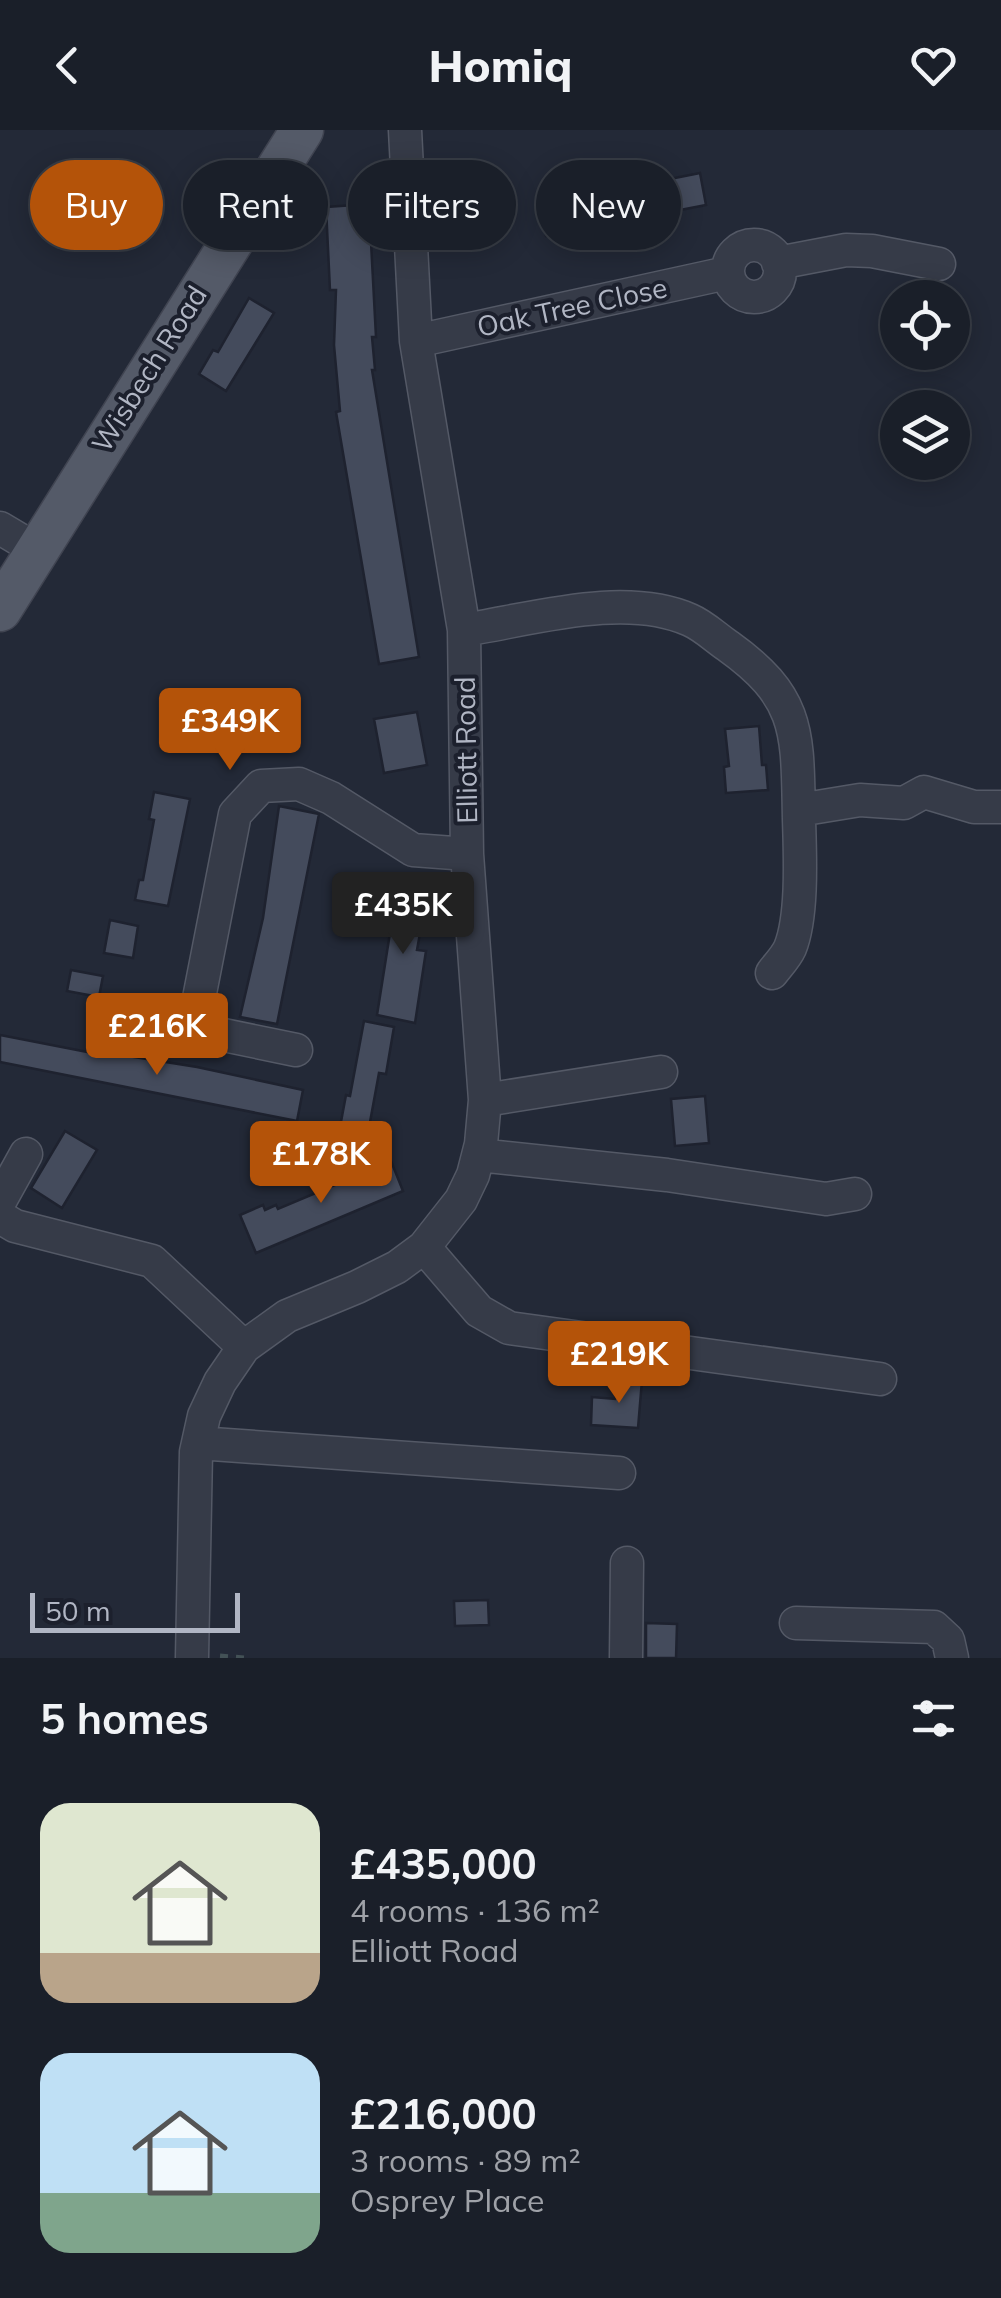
<!DOCTYPE html>
<meta charset="utf-8">
<style>
:root{--surface:#1a1f29;--page:#272c35;--text:#f1f3f6;--muted:#9fa2a8;--line:#383d46;--accent:#b45309}
body{margin:0;font-family:Mulish,sans-serif;background:var(--page);color:var(--text);height:100vh;display:flex;flex-direction:column;font-size:38px;white-space:nowrap}
*{box-sizing:border-box;margin:0}
p{font-size:32px;color:var(--muted)}
.icon{flex:none;width:55px;height:55px;fill:none;stroke:currentColor;stroke-width:2;stroke-linecap:round;stroke-linejoin:round}
.map{position:relative;height:1528px;overflow:hidden}
.side{display:flex;flex-direction:column;background:var(--surface);flex:1}
.side>*{flex:none}
.banner{position:absolute;left:30px;top:30px;width:942px;height:90px;display:flex;gap:20px}
.controls{position:absolute;left:880px;top:150px;display:grid;gap:20px}
.controls a{display:grid;place-items:center;width:90px;height:90px;border-radius:50%;background:var(--surface);box-shadow:0 5px 25px #0003,0 0 0 2px var(--line);font-size:50px}
.scale{position:absolute;left:30px;bottom:25px;width:210px;box-sizing:border-box;padding-left:10px;border:5px solid #b1b6c4;border-top:0;font-size:28px;line-height:35px;white-space:nowrap;color:#b1b6c4;-webkit-text-stroke:8px #1c202d;paint-order:stroke}
.price{position:absolute;translate:-50% -85px;padding:0 22px;border-radius:10px;background:var(--accent);color:#fff;font-size:32px;line-height:65px;filter:drop-shadow(0 2px 5px #0008)}
.price::after{content:'';position:absolute;left:50%;top:60px;width:30px;height:22px;margin-left:-15px;background:inherit;clip-path:polygon(0 0,100% 0,50% 100%)}
.price.current{background:#222;color:#fff}
ul{padding:0;list-style:none}
li{display:flex;align-items:center;gap:30px;height:250px;padding:0 40px}
li span{display:grid;place-items:center;flex:none;width:280px;height:200px;border-radius:30px;color:#555}
li>.icon{margin-inline-start:auto}
span .icon{width:120px;height:120px;fill:#fffc;stroke-width:1}
li b{font-size:42px}
h2{display:flex;justify-content:space-between;align-items:center;height:120px;padding:0 40px;font-size:42px}
.pill{padding:0 35px;border-radius:45px;background:var(--surface);box-shadow:0 5px 25px #0003,0 0 0 2px var(--line);font-size:35px;line-height:90px}
.pill.current{background:var(--accent);color:#fff}
header{display:flex;justify-content:space-between;align-items:center;height:130px;padding:0 40px;background:var(--surface);font-size:45px;font-weight:800}
.map>svg:first-child{display:block}
.building{fill:#444b5c;stroke:#1e222f;stroke-width:2.5}
.lines{fill:none;stroke-linecap:round;stroke-linejoin:round}
.minor-casing{stroke:#545966;stroke-width:35}
.major-casing{stroke:#404451;stroke-width:45}
.path{stroke:#435156;stroke-width:5;stroke-dasharray:8 8;stroke-linecap:butt}
.minor{stroke:#363b48;stroke-width:32}
.major{stroke:#545a68;stroke-width:42}
.labels{text-anchor:middle;stroke-width:8;stroke-linejoin:round;paint-order:stroke}
.street-label{font-size:28px;fill:#b1b6c4;stroke:#1c202d}
</style>
<header><svg class="icon" aria-label="back" viewBox="0 0 24 24"><path d="M15 5l-7 7 7 7"/></svg>Homiq<svg class="icon" aria-label="heart" viewBox="0 0 24 24"><path d="M12 20l-8-8c-3-5 5-10 8-4 3-6 11-1 8 4z"/></svg></header>
<div class="map">
<svg width="1001" height="1528" viewBox="0 0 1001 1528">
<rect width="100%" height="100%" fill="#232937"/>
<path class="building" d="M700 43 706 75 546 106 539 75Z
M369 74 376 207H372L375 240H372L419 527 379 534 336 282 340 281 334 215 336 160H330L326 77Z
M249 168 274 183 226 261 199 244 213 220 218 222Z
M417 582 427 635 384 643 374 589Z
M759 596 762 635H766L768 660 726 663 724 637 729 636 725 599Z
M154 662 190 669 168 776 135 770 139 750H143L154 690 149 689Z
M279 676 319 684 277 894 240 887 263 788Z
M389 758 427 765 417 820 426 821 415 893 377 885 393 784 384 782Z
M110 790 138 796 133 828 104 823Z
M71 840 103 846 99 867 67 861Z
M364 891 394 897 386 944 379 943 368 1003 340 997 346 965 350 966Z
M0 905 108 926 109 923 197 937 303 960 297 991 0 932Z
M705 966 709 1013 675 1016 671 969Z
M65 1001 97 1020 62 1078 31 1058Z
M389 1026 403 1061 256 1123 240 1085 263 1075 265 1080 276 1075 278 1079 368 1041 366 1036Z
M617 1248 642 1250 638 1298 591 1295 592 1267 615 1269Z
M488 1470 489 1495 455 1496 454 1471Z
M646 1493 677 1494 676 1528H646Z"/>
<g class="lines">
<defs>
<path id="minor" d="M728 141a26 26 0 1 1 52 0a26 26 0 1 1-52 0Z
M778 133 846 120 872 121 939 134
M416 211 727 143
M0 398 37 420
M464 500C533 489 625 461 690 490 704 496 716 508 728 516 802 569 797 604 799 689 800 724 803 786 790 818 786 827 778 835 772 843
M799 680 860 670 904 673 924 662 974 677H1001
M151 890 296 920
M193 899 235 684 261 656 299 654 331 668 413 720 467 724
M485 970 661 942
M479 1025 667 1045 826 1069 855 1064
M0 1071 26 1024
M0 1087 15 1096 152 1131 244 1217
M424 1117 479 1181 509 1198 880 1249
M198 1313 619 1343
M796 1493 934 1497 948 1510 952 1528
M192 1528 196 1322 204 1286 220 1252 244 1217 287 1186 357 1157 397 1137 424 1117 461 1070 473 1045 481 1014 485 970 467 724 464 500 416 211 405 0
M626 1528 627 1433"/>
<path id="major" d="M0 480 302 0"/>
</defs>
<use href="#minor" class="minor-casing"/>
<use href="#major" class="major-casing"/>
<path class="path" d="M220 1526 245 1528"/>
<use href="#minor" class="minor"/>
<use href="#major" class="major"/>
</g>
<g class="labels">
<g class="street-label">
<text transform="translate(572 177) rotate(-12)" y="10">Oak Tree Close</text>
<text transform="translate(149 239) rotate(-58)" y="10">Wisbech Road</text>
<text transform="translate(466 620) rotate(-91)" y="10">Elliott Road</text>
</g>
</g>
</svg>
<div class="controls">
<a><svg class="icon" aria-label="locate" viewBox="0 0 24 24"><circle cx="12" cy="12" r="6"/><path d="M12 2v4M12 18v4M2 12h4M18 12h4"/></svg></a>
<a><svg class="icon" aria-label="layers" viewBox="0 0 24 24"><path d="M12 4l9 5-9 5-9-5zM3 14l9 5 9-5"/></svg></a>
</div>
<div class="scale">50 m</div>
<b class="price" style="left:230px;top:643px">£349K</b>
<b class="price current" style="left:403px;top:827px">£435K</b>
<b class="price" style="left:157px;top:948px">£216K</b>
<b class="price" style="left:321px;top:1076px">£178K</b>
<b class="price" style="left:619px;top:1276px">£219K</b>
<div class="banner">
<a class="pill current">Buy</a>
<a class="pill">Rent</a>
<a class="pill">Filters</a>
<a class="pill">New</a>
</div>
</div>
<section class="side">
<h2>5 homes<svg class="icon" aria-label="filters" viewBox="0 0 24 24"><path d="M4 7h16M4 17h16"/><circle cx="9" cy="7" r="2"/><circle cx="15" cy="17" r="2"/></svg></h2>
<ul>
<li><span style="background:linear-gradient(#dfe7d0 75%,#b9a48a 0)"><svg class="icon" aria-label="home" viewBox="0 0 24 24"><path d="M3 11l9-7 9 7M6 9v11h12V9"/></svg></span><div><b>£435,000</b><p>4 rooms · 136 m²</p><p>Elliott Road</p></div></li>
<li><span style="background:linear-gradient(#bfe0f5 70%,#7fa58c 0)"><svg class="icon" aria-label="home" viewBox="0 0 24 24"><path d="M3 11l9-7 9 7M6 9v11h12V9"/></svg></span><div><b>£216,000</b><p>3 rooms · 89 m²</p><p>Osprey Place</p></div></li>
</ul>
</section>
